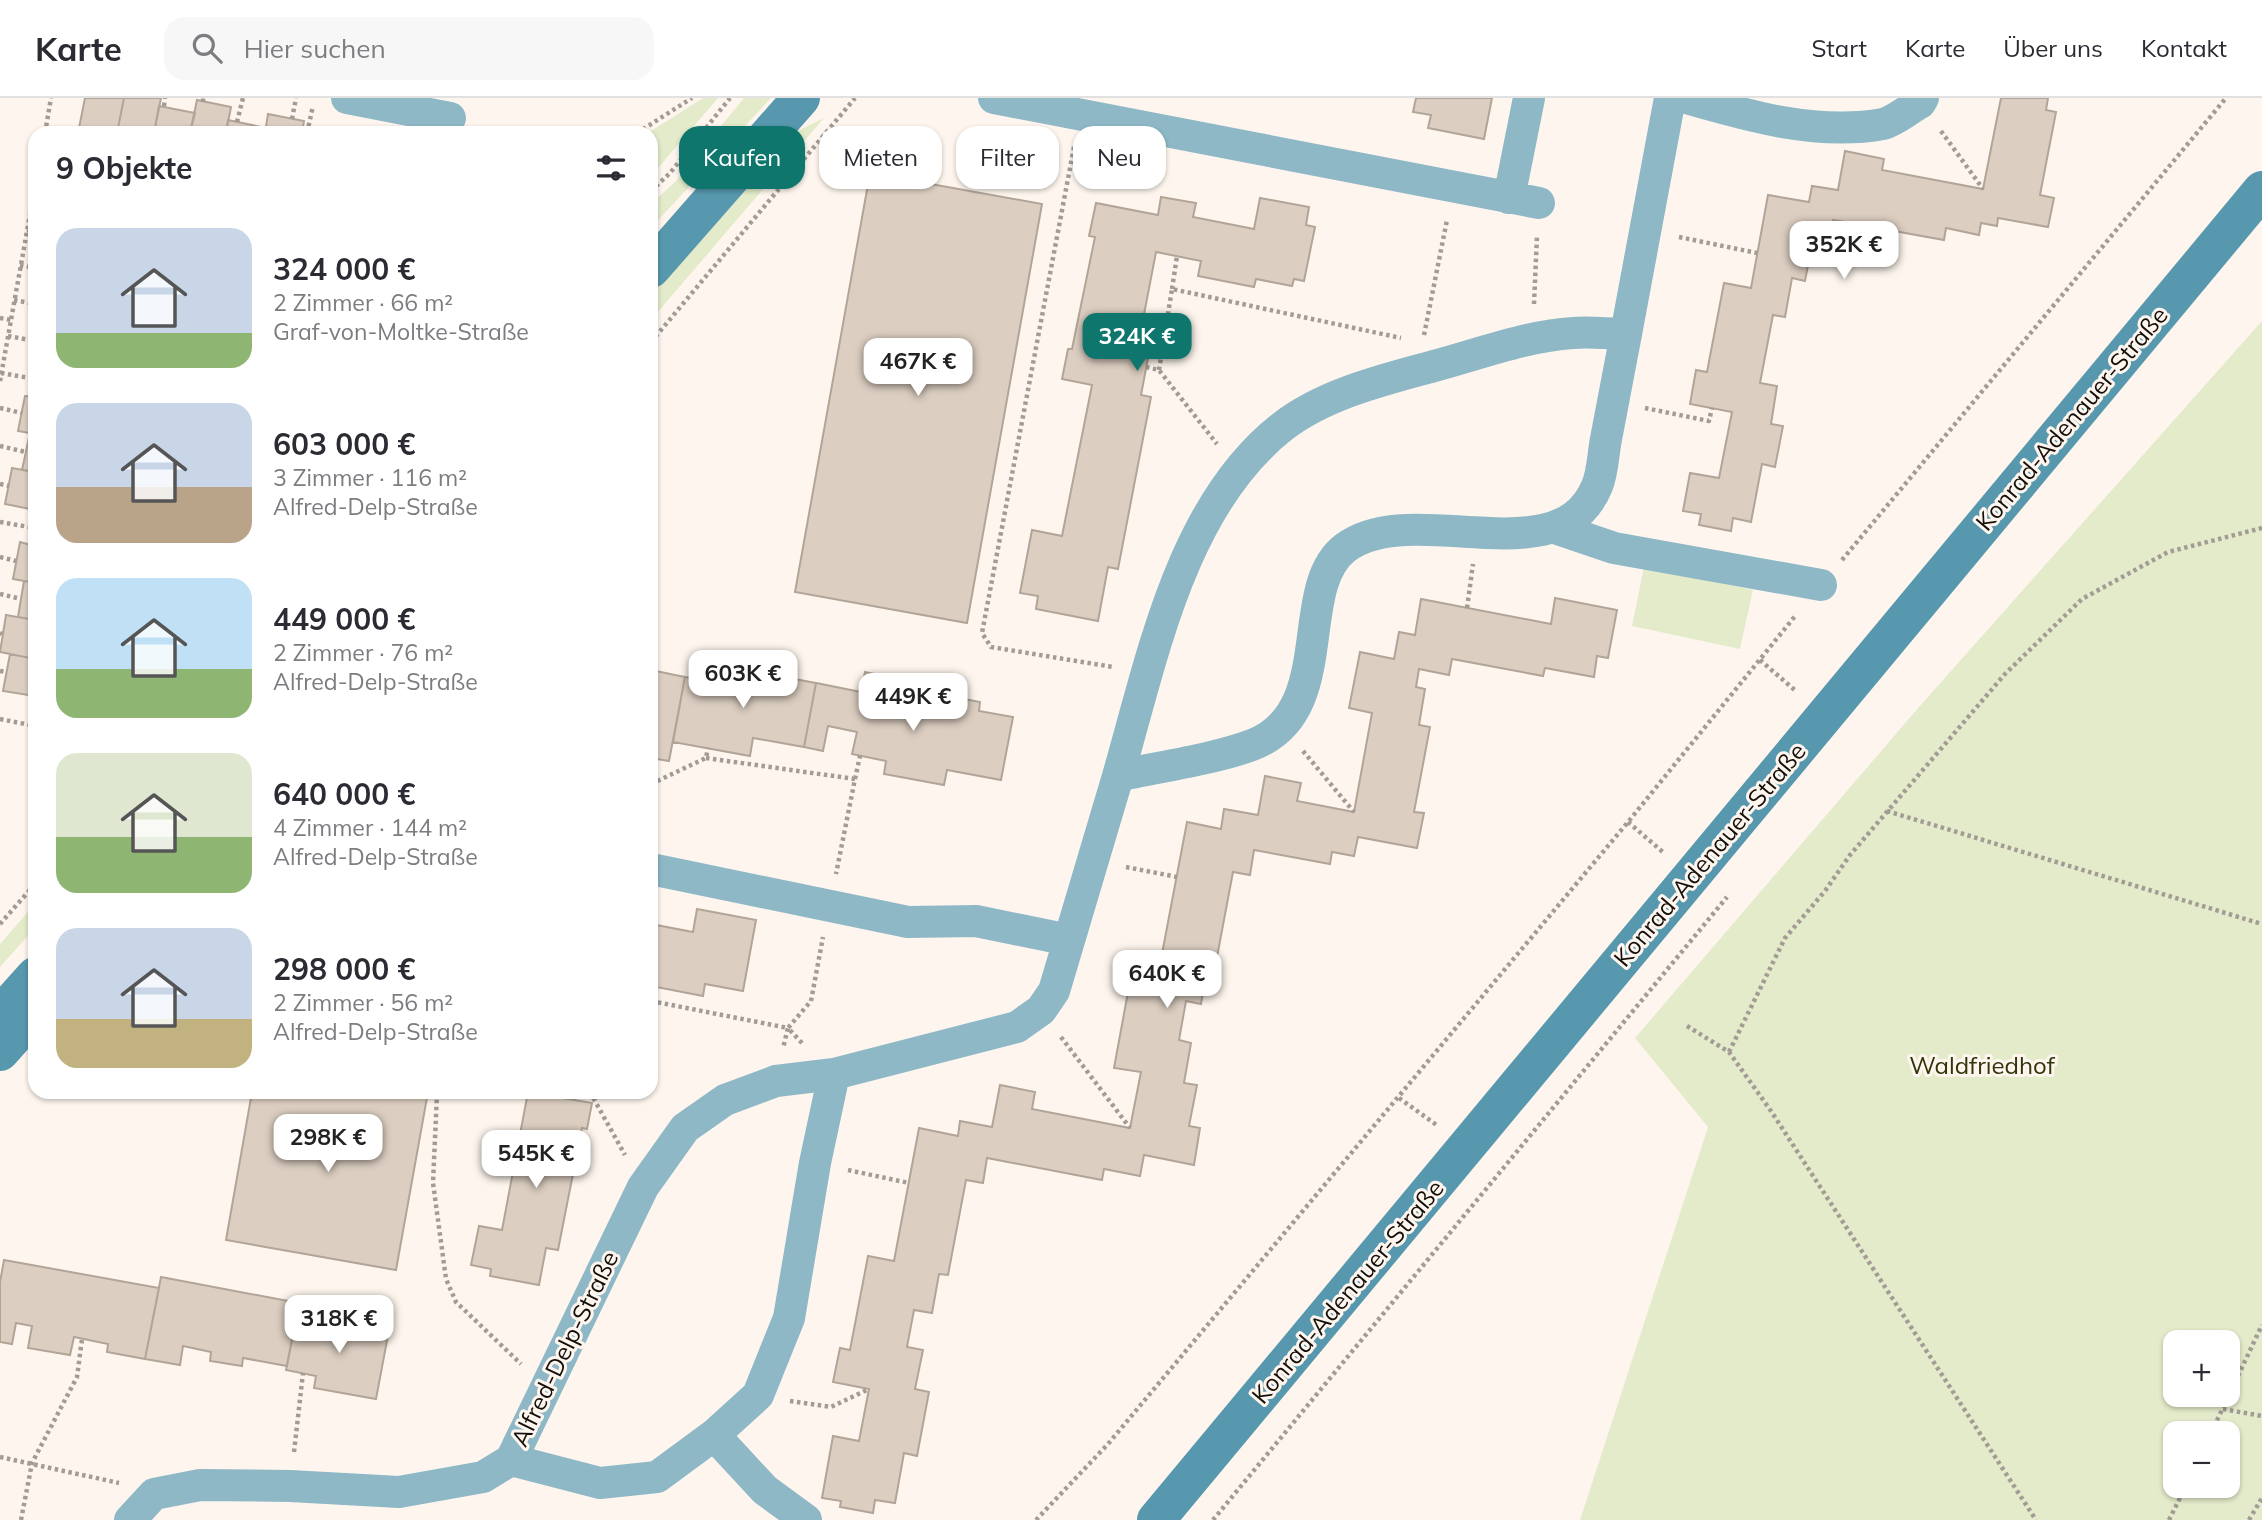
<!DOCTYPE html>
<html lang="de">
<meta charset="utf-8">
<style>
:root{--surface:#fff;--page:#f7f7f7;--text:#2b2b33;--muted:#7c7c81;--line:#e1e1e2;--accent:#0f766e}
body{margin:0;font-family:Mulish,sans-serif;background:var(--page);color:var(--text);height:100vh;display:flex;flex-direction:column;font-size:26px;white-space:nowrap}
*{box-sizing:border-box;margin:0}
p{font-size:23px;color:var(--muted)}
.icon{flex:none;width:38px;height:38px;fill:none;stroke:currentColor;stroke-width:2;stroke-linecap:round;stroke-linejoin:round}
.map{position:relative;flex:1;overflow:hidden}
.sheet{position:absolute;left:28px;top:28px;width:630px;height:973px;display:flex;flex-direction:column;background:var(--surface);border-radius:21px;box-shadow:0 2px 5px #0004}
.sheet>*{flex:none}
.top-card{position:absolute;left:679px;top:28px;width:665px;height:63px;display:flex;gap:14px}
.controls{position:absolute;left:2163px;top:1232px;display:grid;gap:14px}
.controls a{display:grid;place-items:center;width:77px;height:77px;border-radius:14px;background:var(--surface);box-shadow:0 2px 5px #0004;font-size:35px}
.price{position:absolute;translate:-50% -60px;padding:0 16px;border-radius:14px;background:#fff;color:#222;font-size:23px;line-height:46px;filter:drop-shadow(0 2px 4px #0008)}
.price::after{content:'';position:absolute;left:50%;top:42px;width:21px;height:16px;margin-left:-10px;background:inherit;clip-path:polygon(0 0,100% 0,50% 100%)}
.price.selected{background:var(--accent);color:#fff}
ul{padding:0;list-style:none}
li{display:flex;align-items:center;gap:21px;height:175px;padding:0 28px}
li span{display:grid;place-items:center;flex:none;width:196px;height:140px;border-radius:21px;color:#555}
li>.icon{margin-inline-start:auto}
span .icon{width:84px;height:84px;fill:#fffc;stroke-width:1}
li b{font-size:30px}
h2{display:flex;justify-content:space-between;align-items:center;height:84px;padding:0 28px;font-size:30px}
.pill{padding:0 24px;border-radius:21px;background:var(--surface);box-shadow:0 2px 5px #0004;font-size:24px;line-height:63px}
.pill.selected{background:var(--accent);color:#fff}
header{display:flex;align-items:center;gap:42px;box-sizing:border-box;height:98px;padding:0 35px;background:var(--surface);border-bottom:2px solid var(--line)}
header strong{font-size:33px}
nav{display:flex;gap:38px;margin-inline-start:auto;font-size:24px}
.search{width:490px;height:63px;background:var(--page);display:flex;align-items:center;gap:18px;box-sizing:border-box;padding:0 24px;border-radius:21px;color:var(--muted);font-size:26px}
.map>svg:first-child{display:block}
.green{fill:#e4ebca;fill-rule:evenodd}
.building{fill:#dccec1;stroke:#b2a598;stroke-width:2}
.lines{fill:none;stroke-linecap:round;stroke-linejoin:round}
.path{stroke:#a39c95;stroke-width:4.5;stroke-dasharray:3.5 3.5;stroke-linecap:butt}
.street{stroke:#8fb8c7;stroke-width:32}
.secondary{stroke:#5798ae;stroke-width:38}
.labels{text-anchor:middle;stroke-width:6;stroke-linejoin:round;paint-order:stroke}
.street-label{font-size:24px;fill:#120e09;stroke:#fef6ee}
.park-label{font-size:24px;fill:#30360a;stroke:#fef6ee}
</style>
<header>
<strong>Karte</strong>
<div class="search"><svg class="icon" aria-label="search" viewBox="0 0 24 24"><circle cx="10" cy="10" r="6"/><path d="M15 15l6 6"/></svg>Hier suchen</div>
<nav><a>Start</a><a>Karte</a><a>Über uns</a><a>Kontakt</a></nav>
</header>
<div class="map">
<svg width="2262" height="1422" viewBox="0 0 2262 1422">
<rect width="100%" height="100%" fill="#fef6ee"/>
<path class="green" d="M703 0H718L651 78V35H648Z
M744 0H771L651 130V106L676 83Z
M824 20 651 222V197L795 34Z
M2262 223V1422H1580L1708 1029 1635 940 1919 609ZM2175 1244H2228V1297H2175ZM2175 1335H2228V1388H2175Z
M1644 469 1753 492 1740 551 1632 528Z
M35 806V830L0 869V846Z"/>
<path class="building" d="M85 0H124L117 35H78Z
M124 0H161L154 35H117Z
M1416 0H1492L1484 41 1428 30 1431 17 1413 14Z
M2001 0H2048L2046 12 2056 14 2040 97 2054 100 2048 129 1998 120 1997 128 1981 125 1979 137 1946 130 1944 142 1833 122 1830 133 1815 131 1805 183 1792 180 1785 219 1773 217 1760 285 1777 288 1771 326 1783 328 1775 369 1762 366 1751 424 1733 420 1731 433 1699 427 1701 416 1683 413 1690 375 1719 380 1732 314 1690 306 1696 272 1707 274 1724 185 1751 190 1768 97 1809 104 1812 88 1838 92 1845 53 1884 61 1882 72 1983 91Z
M197 2 231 9 226 35H190Z
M159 8 195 15 190 35H154Z
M268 16 304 23 302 35H265Z
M228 22 266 30 265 35H226Z
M870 75 1042 106 967 525 795 494Z
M1161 99 1196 105 1193 119 1254 131 1260 100 1309 109 1306 127 1315 129 1304 183 1294 181 1292 188 1256 181 1254 189 1198 178 1201 163 1156 154 1136 258 1148 260 1141 297 1151 299 1118 471 1108 469 1098 523 1036 511 1038 498 1020 495 1032 432 1062 438 1092 287 1062 281 1068 251H1072L1095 139 1089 138 1096 105 1158 117Z
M25 298 35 299V336L18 333Z
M30 335 35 336V374L22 372Z
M12 370 35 374V412L5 406Z
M20 444 35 448V485L13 481Z
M24 483 35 485V522L18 519Z
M1555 500 1617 512 1608 560 1597 558 1594 579 1545 570 1543 578 1452 561 1449 577 1419 571 1416 589 1425 591 1419 627 1430 629 1414 714 1424 715 1417 750 1358 739 1354 758 1332 754 1330 766 1254 752 1250 777 1233 774 1214 875 1207 873 1201 906 1186 903 1179 942 1191 945 1184 985 1197 987 1189 1028 1200 1030 1194 1067 1144 1057 1140 1078 1104 1071 1102 1082 987 1060 983 1085 966 1082 948 1177 939 1176 932 1215 914 1212 907 1249 923 1252 915 1291 929 1294 917 1358 904 1355 895 1405 875 1402 873 1415 840 1409 841 1403 822 1400 833 1338 859 1343 869 1291 833 1284 840 1250 850 1252 868 1158 894 1163 919 1030 958 1038 960 1023 992 1029 1000 987 1035 994 1032 1011 1130 1030 1141 974 1114 970 1135 856 1161 861 1187 724 1221 731 1224 711 1258 717 1265 678 1301 685 1297 703 1354 714 1372 615 1349 610 1360 554 1394 561 1399 534 1415 537 1421 501 1551 526Z
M6 517 35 522V561L0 554Z
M10 556 35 561V598L3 593Z
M710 565 816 585 804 649 753 640 750 658 673 644 685 579 707 583Z
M651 572 685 579 669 663 651 660Z
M865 574 884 578 878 608 938 619 943 597 980 604 979 613 1013 619 1001 682 947 672 944 687 884 676 886 663 852 656 857 634 828 628 823 653 804 649 816 585 861 594Z
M697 811 756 822 743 893 705 886 703 898 651 888V826L693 834Z
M252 994H428L396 1172 226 1142Z
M528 994 592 1005 587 1031 582 1030 558 1152 546 1150 539 1187 490 1178 491 1171 471 1167 479 1128 502 1132Z
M536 994H573L572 1001Z
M4 1162 159 1190 145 1261 107 1254 108 1246 74 1239 70 1257 28 1250 32 1228 16 1225 12 1246 0 1244V1184Z
M161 1179 299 1205 287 1268 243 1260 242 1268 210 1263 211 1254 183 1248 180 1267 145 1261Z
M297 1215 389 1232 376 1301 314 1290 316 1278 286 1272Z"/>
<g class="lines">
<path class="path" d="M203 4V0
M164 8 165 0
M292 21 296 0
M237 24 243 0
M1941 33 1983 91
M45 35 51 0
M307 35 313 8
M637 35 692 0
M1074 49 982 535 991 549 1113 569
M651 93 670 75 730 0
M27 132 35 133
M1679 139 1757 155
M20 167 35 170
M1172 191 1177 158
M14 202 35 206
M1534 206 1537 138
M0 220 11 222
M1424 237 1447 122
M8 238 35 243
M651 244 855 0
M1146 269 1159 272 1217 346
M1159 272 1172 191 1401 240
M1 275 35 281
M0 283 35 89
M0 310 22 315
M1645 310 1709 323 1712 310
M0 348 26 354
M0 386 9 388
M0 424 35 430
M0 459 16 463
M1842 462 2226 0
M0 496 21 501
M1467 510 1473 466
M0 535 2 536
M1760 562 1797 594
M0 573 6 574
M0 621 35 628
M1303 653 1354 714
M706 660 855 681 836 776
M855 681 860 658
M651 686 706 660 708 650
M1887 713 2262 826
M1628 724 1664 755
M1126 769 1177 779
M0 826 35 786
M651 903 788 930 783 950
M1687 928 1729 954 1771 1013 2036 1422
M1061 939 1130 1030
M802 945 788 930 811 903 823 839
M1729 954 1785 840 1825 793 1850 757 2005 576 2082 501 2168 454 2262 430
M429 994 437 996 433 1085 446 1181 456 1204 521 1266
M590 994 625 1057
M1399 1000 1438 1028
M848 1072 909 1085
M790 1303 831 1309 869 1291
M2223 1311 2262 1318
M2211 1335 2262 1227
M294 1354 303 1275
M0 1359 119 1385
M21 1422 32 1365 77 1279 82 1241
M1036 1422 1108 1346 1628 724 1796 517
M1213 1422 1727 799
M2169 1422 2186 1388
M2249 1422 2262 1400"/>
<path class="street" d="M347 0 450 20
M994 0 1539 105
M1686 0C1748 18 1818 38 1883 26 1895 23 1909 11 1920 5L1923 0
M1509 100 1529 0
M1555 430 1614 450 1821 487
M1118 678C1152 561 1181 408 1282 329 1324 296 1383 282 1434 268 1479 256 1526 238 1573 235 1590 233 1608 236 1626 236L1670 0
M651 771 908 824 976 823 1069 842
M714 1337 765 1392 806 1422
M511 1362 600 1385 657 1379 714 1337 758 1297 789 1220 815 1065 834 976 1017 929 1041 912 1054 893 1118 678C1158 669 1215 661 1252 647 1339 614 1292 491 1345 450 1412 399 1559 481 1597 388 1603 374 1603 356 1606 341 1613 306 1619 271 1626 236
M511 1362 643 1089 685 1030 725 1002 776 983 834 976
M130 1422 154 1396 200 1387 290 1388 399 1394 483 1379 511 1362"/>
<path class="secondary" d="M651 171 801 0
M0 917 35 878
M0 954 35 915
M1156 1422 2262 92"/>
</g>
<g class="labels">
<g class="street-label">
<text transform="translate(2072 321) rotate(-50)" y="8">Konrad-Adenauer-Straße</text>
<text transform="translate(1710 757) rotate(-50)" y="8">Konrad-Adenauer-Straße</text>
<text transform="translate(1348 1194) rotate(-50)" y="8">Konrad-Adenauer-Straße</text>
<text transform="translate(565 1251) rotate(-64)" y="8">Alfred-Delp-Straße</text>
</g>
<g class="park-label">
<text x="1982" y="976">Waldfriedhof</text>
</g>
</g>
</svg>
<div class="controls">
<a>+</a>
<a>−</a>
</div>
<b class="price" style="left:1844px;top:183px">352K €</b>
<b class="price selected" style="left:1137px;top:275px">324K €</b>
<b class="price" style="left:918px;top:300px">467K €</b>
<b class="price" style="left:743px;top:612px">603K €</b>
<b class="price" style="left:913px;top:635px">449K €</b>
<b class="price" style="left:1167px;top:912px">640K €</b>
<b class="price" style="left:328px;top:1076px">298K €</b>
<b class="price" style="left:536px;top:1092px">545K €</b>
<b class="price" style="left:339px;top:1257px">318K €</b>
<div class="top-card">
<a class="pill selected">Kaufen</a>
<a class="pill">Mieten</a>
<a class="pill">Filter</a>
<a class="pill">Neu</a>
</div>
<section class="sheet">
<h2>9 Objekte<svg class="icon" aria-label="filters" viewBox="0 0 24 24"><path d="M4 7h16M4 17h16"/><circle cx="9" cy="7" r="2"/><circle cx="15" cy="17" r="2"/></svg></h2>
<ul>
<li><span style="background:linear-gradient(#c9d6e8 75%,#8fb573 0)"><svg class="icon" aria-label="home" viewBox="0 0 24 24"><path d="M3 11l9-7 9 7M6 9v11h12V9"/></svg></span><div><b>324 000 €</b><p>2 Zimmer · 66 m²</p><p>Graf-von-Moltke-Straße</p></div></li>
<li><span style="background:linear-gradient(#c9d6e8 60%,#b9a48a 0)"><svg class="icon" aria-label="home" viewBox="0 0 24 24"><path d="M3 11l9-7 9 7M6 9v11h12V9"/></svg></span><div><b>603 000 €</b><p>3 Zimmer · 116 m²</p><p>Alfred-Delp-Straße</p></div></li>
<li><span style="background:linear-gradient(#bfe0f5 65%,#8fb573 0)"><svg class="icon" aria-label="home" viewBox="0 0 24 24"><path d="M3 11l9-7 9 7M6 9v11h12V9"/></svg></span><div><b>449 000 €</b><p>2 Zimmer · 76 m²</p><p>Alfred-Delp-Straße</p></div></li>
<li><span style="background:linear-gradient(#dfe7d0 60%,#8fb573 0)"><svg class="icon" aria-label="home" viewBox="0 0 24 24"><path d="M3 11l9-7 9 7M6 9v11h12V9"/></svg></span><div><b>640 000 €</b><p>4 Zimmer · 144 m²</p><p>Alfred-Delp-Straße</p></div></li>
<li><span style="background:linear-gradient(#c9d6e8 65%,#c2b280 0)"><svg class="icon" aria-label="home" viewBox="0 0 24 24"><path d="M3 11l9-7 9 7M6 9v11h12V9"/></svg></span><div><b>298 000 €</b><p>2 Zimmer · 56 m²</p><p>Alfred-Delp-Straße</p></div></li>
</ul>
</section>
</div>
